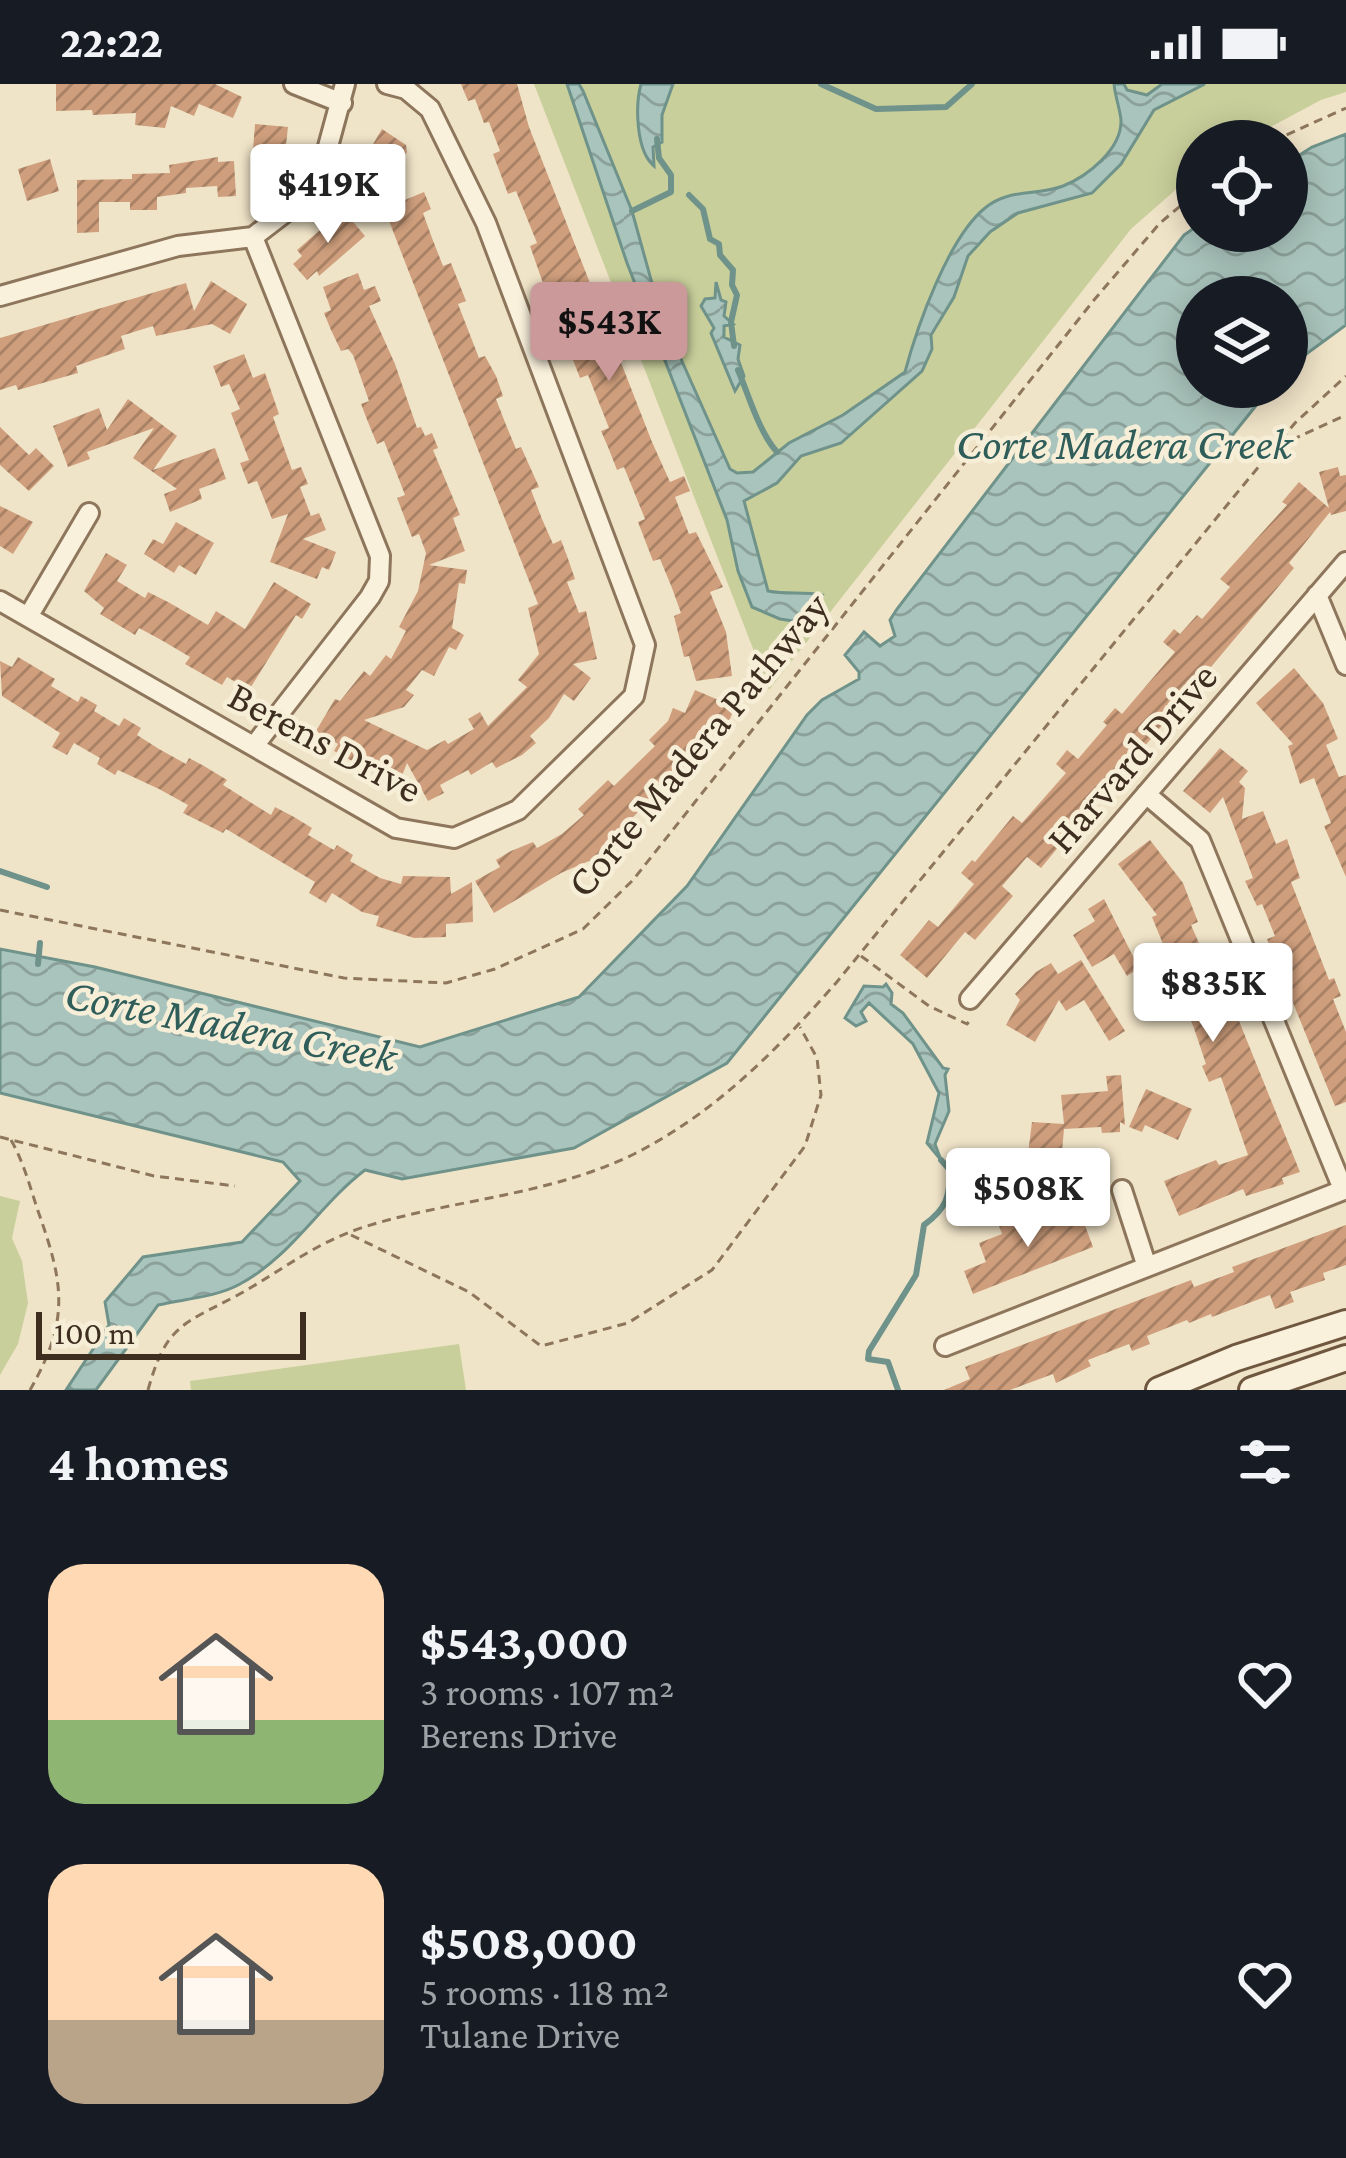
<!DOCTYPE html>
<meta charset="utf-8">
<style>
:root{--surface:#171b24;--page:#242831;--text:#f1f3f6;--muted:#9ea1a6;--accent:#cc999b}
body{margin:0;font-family:"Crimson Pro",serif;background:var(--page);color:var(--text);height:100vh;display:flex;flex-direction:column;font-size:45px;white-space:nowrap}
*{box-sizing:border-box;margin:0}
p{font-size:39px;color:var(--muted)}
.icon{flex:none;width:66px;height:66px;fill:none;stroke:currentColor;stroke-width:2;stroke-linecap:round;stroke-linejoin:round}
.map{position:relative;height:1306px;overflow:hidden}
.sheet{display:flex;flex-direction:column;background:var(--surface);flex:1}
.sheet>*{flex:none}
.buttons{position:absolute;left:1176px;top:36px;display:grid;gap:24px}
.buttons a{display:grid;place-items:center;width:132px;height:132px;border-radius:50%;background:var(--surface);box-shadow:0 6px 30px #0003;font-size:60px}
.scale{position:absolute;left:36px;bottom:30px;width:270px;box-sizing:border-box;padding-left:12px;border:6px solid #3d2e20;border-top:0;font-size:33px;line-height:42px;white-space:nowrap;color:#3d2e20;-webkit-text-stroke:9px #f7eed8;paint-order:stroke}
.price{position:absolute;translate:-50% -102px;padding:0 27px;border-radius:12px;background:#fff;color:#222;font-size:39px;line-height:78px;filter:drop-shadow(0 3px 6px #0008)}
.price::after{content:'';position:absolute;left:50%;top:72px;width:36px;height:27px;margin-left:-18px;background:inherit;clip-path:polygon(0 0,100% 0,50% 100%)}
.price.active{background:var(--accent);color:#111}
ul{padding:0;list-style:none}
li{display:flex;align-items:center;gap:36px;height:300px;padding:0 48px}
li span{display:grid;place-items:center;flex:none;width:336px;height:240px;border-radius:36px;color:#555}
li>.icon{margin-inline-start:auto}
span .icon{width:144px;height:144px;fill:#fffc;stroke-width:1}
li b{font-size:51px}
h2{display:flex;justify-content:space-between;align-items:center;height:144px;padding:0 48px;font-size:51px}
.status{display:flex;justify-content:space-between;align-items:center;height:84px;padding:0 60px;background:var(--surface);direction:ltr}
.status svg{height:33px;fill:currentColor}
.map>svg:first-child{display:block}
.green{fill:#c9cf9b}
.water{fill:url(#water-waves);stroke:#6f938a;stroke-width:3}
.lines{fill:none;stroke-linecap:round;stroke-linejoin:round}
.stream{stroke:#6f938a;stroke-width:6}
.building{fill:url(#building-hatch)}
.street-casing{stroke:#8d765c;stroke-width:24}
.secondary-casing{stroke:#6f573f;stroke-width:30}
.path{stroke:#8d765c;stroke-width:3;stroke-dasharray:9 6;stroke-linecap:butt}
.street{stroke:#faf1dc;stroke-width:18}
.secondary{stroke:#faf1dc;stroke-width:24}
.labels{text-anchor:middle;stroke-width:9;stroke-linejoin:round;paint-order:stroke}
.street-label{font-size:42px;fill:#3d2e20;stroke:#f7eed8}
.water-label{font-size:45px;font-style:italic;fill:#2f5d5a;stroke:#f7eed8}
</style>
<div class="status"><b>22:22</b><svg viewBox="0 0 49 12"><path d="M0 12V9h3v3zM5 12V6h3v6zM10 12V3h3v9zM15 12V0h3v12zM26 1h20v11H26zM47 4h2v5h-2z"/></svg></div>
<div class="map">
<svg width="1346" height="1306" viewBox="0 0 1346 1306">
<defs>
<pattern id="water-waves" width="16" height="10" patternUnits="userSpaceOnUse" patternTransform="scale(3)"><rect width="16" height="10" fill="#a9c4bc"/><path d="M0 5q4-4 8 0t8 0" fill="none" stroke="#8ba098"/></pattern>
<pattern id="building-hatch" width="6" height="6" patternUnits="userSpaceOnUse" patternTransform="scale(3)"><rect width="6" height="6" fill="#cf9f7d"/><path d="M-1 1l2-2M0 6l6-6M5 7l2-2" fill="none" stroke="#a98266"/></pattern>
</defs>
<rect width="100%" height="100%" fill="#f0e4c8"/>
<path class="green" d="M534 0H1346V8L1321 16 1244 57H1197V87L1131 145 769 606Z
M0 1112 20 1117 12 1154 22 1177 28 1219 18 1260 0 1291Z
M459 1260 466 1306H191L190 1297Z"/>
<path class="water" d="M567 0H579L583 7 632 127 653 203 681 275 730 385 737 389 753 388 789 359 843 331 905 288C917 243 948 154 985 124 1009 104 1037 112 1063 102 1088 92 1122 65 1121 36 1120 25 1115 12 1114 0H1124L1127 6 1147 11 1162 0H1205L1154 26 1121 80 1092 109 1018 129 990 148 968 172 954 213 931 251 932 265 922 287 841 359 801 372 777 399 744 417 768 507C787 511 804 507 822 511L800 538 780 535 752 523 738 487 727 436 627 179Z
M641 0H673L662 31V58L653 63 654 82C636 67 635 22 641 0Z
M1346 50V241L1287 284V213H1197V303H1271L727 979 574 1064 402 1095 365 1086C320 1120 292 1172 240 1200 217 1213 184 1215 158 1221L96 1306H66L109 1241 105 1218 143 1173 242 1158 300 1097 283 1078 0 1009V865L95 883 420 963 579 913 687 802 807 631 822 616 859 595V588L845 571 864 548 880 562 895 552 890 536 897 525 1184 151 1197 142V147H1287V79L1312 63Z
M716 198 721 216 726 218 724 232 733 240 724 242V253L740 261 738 275 744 292 735 307 711 249 714 244 701 222 705 215 715 214Z
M886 900 892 909 891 920 903 929 943 984 948 985 945 991 949 1027 935 1060 941 1076 927 1059 939 1009 913 960 869 919 861 928 866 937 856 942 845 934 864 902 883 903Z"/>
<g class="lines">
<path class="stream" d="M821 0 876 25 946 23 972 0
M689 111 703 125 710 155 719 160 720 171 733 186 732 201 737 211 731 238 734 262
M632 127 671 108V91L659 74 657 55
M738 286C749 312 759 348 777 368
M0 787 47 803
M38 880 40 859
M898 1306 888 1278 868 1275 869 1267 916 1191 924 1141C946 1125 951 1112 949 1085L941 1076"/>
</g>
<path class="building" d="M56 0H215L242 13 233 34 199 20 194 32 171 22 165 44 135 41 136 29 93 31 92 26 56 27Z
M461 0H517L529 43 652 358 670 398 684 392 690 407 675 413 689 450 696 448 723 503 710 508 726 548 732 592 696 597 689 572 684 573 674 532 681 529 672 504 660 475 653 477 638 438 645 435 624 383 617 386 608 363 601 347 609 344 588 291 580 294 573 276 565 254 572 251 552 199 544 202 530 162 537 159 516 107 508 110 493 70 500 67 489 38 484 39 475 15 468 17Z
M255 40 288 43 286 61 296 71H285L284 82 252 80Z
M382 45 406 61 407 68 382 105 400 118 424 108 431 125 423 129 432 154 443 182 451 179 466 217 458 220 479 274 485 272 496 292 503 312 496 315 506 341 516 365 521 363 539 403 531 406 542 435 553 460 561 456 567 472 575 495 567 498 579 529 586 527 597 575 573 580 591 594 574 617 564 610 549 634 530 652 536 659 522 671 496 684 492 678 471 691 468 686 440 701 444 709 428 717 407 679 398 702 334 667 338 660 316 647 335 615 340 617 364 587 370 592 386 571 391 575 406 547 399 543 418 507 426 469 419 450 412 453 397 414 405 411 384 357 377 360 368 338 361 320 369 317 353 271 348 265 341 267 331 246 324 229 331 226 323 203 358 189 364 206 375 202 381 217 369 222 395 280 417 344 421 343 425 352 432 349 438 364 433 366 460 431 453 434 465 467 429 481 467 486 465 500 459 499 452 544 464 551 456 566 449 563 434 592 422 586 406 606 414 611 404 623 364 636 427 666 445 656 448 660 474 645 468 635 480 628 488 642 527 603 518 596 539 570 528 524 538 520 384 124 349 101Z
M218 73V78L234 77 236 112 218 113 217 102 186 104V109L157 113V126H130V118H99V148L77 149V96L132 95V90L170 89 169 81Z
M50 75 59 107 27 117 18 85Z
M343 126 365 152 319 192 317 187 307 196 293 180 302 172 297 166Z
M211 197 247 220 230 250 212 240 156 252 153 242 121 252 125 265 76 282 78 289 18 306 16 301 0 306V254L186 199 194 227Z
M244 270 253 294 265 289 279 330 273 333 292 386 301 383 308 400 300 403 311 432 319 429 326 446 303 455 336 468 329 486 322 483 317 495 270 478 288 430 272 435 257 397 248 400 240 379 249 376 231 329 240 325 229 300 221 303 213 282Z
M128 315 177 352 153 386 215 364 226 395 199 405 202 415 170 428 164 410 177 405 133 374 154 344 87 368 90 375 68 383 53 342 99 324 107 346Z
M0 343 29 371 36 364 54 382 29 407 0 381Z
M1338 383 1340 392 1346 391V427L1331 431 1330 428 1289 479 1294 484 1139 669 1121 687 1117 683 1089 716 1094 720 1041 784 1027 773 1002 802 1013 812 975 856 965 848 927 894 900 871 929 836 938 843 974 800 961 789 972 776 975 778 1013 732 1022 739 1066 689 1056 680 1067 666 1078 675 1107 641 1103 638 1115 624 1122 630 1175 568 1163 558 1174 545 1180 550 1197 531 1202 535 1230 503 1220 495 1287 421 1282 418 1299 398 1329 424 1319 388Z
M0 422 33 438 13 470 0 462Z
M176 438 214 459 196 491 179 481 174 489 144 470 153 455 163 460Z
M106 469 127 481 117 497 145 514 148 508 168 518 208 541 216 527 245 545 274 498 311 520 302 535 296 531 249 606 227 593 222 601 185 580 190 573 163 557 139 544 135 551 100 530 104 524 84 507Z
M18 573 55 595 51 602 78 618 81 612 97 621 94 627 119 642 124 634 141 644 137 651 159 665 186 680 189 674 204 682 227 696 223 701 271 731 275 723 294 733 312 744 308 751 334 766 337 761 353 771 350 777 380 794 401 800 403 792 450 793 451 810 472 798 473 838 446 840V853L414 854 376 842 379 832 362 828 332 809 326 819 309 809 315 798 226 745 223 749 183 729 188 721 159 705 118 686 115 691 97 680 100 674 74 659 67 671 52 663 60 649 2 612 0 577 12 583Z
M1294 584 1323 619 1338 655 1326 661 1339 693 1346 691V793L1324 742 1331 739 1314 694 1300 700 1288 662 1293 660 1256 619Z
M695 606 735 623 726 644 708 636 691 675 621 745 625 749 592 781 589 777 561 789 494 829 475 797 500 783 496 776 511 767 533 758 537 764 562 750 584 731 578 725 608 696 614 702 655 662 649 656 668 637 673 624 685 629Z
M1220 664 1248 687 1239 698 1245 704 1242 735 1263 727 1276 760 1287 755 1300 794 1291 798 1329 896 1334 894 1341 912 1333 915 1346 948V1018L1335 1022 1267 855 1275 852 1262 820 1257 822 1245 797 1253 794 1223 713 1210 729 1183 707Z
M1150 756 1183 799 1198 838 1191 841 1205 873 1212 870 1300 1088 1282 1094 1284 1100 1246 1112 1243 1105 1179 1132 1164 1097 1216 1076 1219 1081 1248 1071 1221 993 1209 998 1202 982 1206 980 1194 944 1161 867 1165 865 1152 833 1157 831 1118 780Z
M1104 815 1139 884 1127 892 1114 870 1092 883 1073 851 1095 837 1088 825Z
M1081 876 1125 947 1109 957 1084 916 1066 927 1059 916 1035 958 1006 941 1020 916 1015 910 1036 888 1051 879 1058 890Z
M1121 991 1125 1041 1120 1038V1048L1102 1049 1101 1043 1064 1045 1060 1090 1068 1091 1066 1110 1024 1102 1032 1038 1064 1040 1061 1011 1108 1007 1106 992Z
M1146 1005 1192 1025 1178 1056 1145 1041 1142 1048 1129 1043Z
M1080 1128 1093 1163 973 1210 964 1187 986 1178 979 1159 1002 1150 999 1142 1014 1137 1017 1145 1042 1135 1045 1141Z
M1346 1141V1181L1323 1189 1325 1196 1290 1208 1294 1218 1275 1225 1270 1211 1212 1233 1211 1230 1189 1239 1187 1236 1147 1252 1150 1260 1132 1267 1129 1260 1088 1276 1091 1282 1056 1299 1053 1290 1010 1306H944L970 1295 965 1283 1191 1196 1194 1203 1234 1188 1232 1183Z"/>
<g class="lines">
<defs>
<path id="street" d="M294 0 342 19
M253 153 380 472 379 497 370 513 254 662
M0 212 178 162 253 153 292 123 320 92 345 0
M1317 511 1346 581
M0 517 396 744 454 754 518 726 634 612 645 561 486 139 430 25 406 5 387 0
M28 533 89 429
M1146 710 1200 756 1343 1105
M970 915 1346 478
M1122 1106 1146 1180
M945 1262 1346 1105"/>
<path id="secondary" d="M1159 1306 1236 1274 1346 1239
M1252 1306 1346 1274"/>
</defs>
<use href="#street" class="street-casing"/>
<use href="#secondary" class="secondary-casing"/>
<path class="path" d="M1273 57 1346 24
M1278 362 1346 331
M0 826 344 894 446 899 495 885 583 845 633 796 1094 216 1160 139 1197 108
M861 872 929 922 967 940 972 934
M0 1053 154 1092 235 1102
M11 1056C24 1079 30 1103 38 1127 64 1200 70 1236 30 1306
M351 1151 469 1208 541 1262 628 1239 712 1186 805 1062 821 1011 817 974 800 943
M148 1306C166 1242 181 1241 236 1212 282 1187 312 1160 364 1143 453 1115 550 1112 636 1069 716 1028 777 966 836 899L1241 404 1295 339 1346 292"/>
<use href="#street" class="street"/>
<use href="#secondary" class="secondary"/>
</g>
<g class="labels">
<g class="street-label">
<text transform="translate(326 657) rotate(28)" y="15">Berens Drive</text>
<text transform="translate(697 660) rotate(-50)" y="15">Corte Madera Pathway</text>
<text transform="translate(1131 673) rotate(-49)" y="15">Harvard Drive</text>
</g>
<g class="water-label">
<text x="1124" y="375">Corte Madera Creek</text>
<text transform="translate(231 940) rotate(11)" y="16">Corte Madera Creek</text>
</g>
</g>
</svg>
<div class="buttons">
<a><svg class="icon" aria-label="locate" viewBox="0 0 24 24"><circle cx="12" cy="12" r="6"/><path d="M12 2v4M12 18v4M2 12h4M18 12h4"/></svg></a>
<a><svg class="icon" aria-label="layers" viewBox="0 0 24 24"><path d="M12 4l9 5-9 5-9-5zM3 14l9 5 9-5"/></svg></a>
</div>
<div class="scale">100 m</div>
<b class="price" style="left:328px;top:162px">$419K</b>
<b class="price active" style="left:609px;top:300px">$543K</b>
<b class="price" style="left:1213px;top:961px">$835K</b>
<b class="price" style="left:1028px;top:1166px">$508K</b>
</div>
<section class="sheet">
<h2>4 homes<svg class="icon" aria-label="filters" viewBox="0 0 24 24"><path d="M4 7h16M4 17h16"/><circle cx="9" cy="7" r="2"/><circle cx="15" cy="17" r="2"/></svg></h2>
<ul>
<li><span style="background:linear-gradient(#ffd9b3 65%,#8fb573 0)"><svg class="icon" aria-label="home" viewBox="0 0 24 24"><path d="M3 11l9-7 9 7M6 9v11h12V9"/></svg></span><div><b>$543,000</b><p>3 rooms · 107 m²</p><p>Berens Drive</p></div><svg class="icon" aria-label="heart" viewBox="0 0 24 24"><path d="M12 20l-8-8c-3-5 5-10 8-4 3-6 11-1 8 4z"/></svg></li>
<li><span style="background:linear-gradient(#ffd9b3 65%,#b9a48a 0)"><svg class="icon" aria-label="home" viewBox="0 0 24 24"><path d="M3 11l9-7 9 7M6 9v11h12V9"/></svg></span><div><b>$508,000</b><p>5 rooms · 118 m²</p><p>Tulane Drive</p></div><svg class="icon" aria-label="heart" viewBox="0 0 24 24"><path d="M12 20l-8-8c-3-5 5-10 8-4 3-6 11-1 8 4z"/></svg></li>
</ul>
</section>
